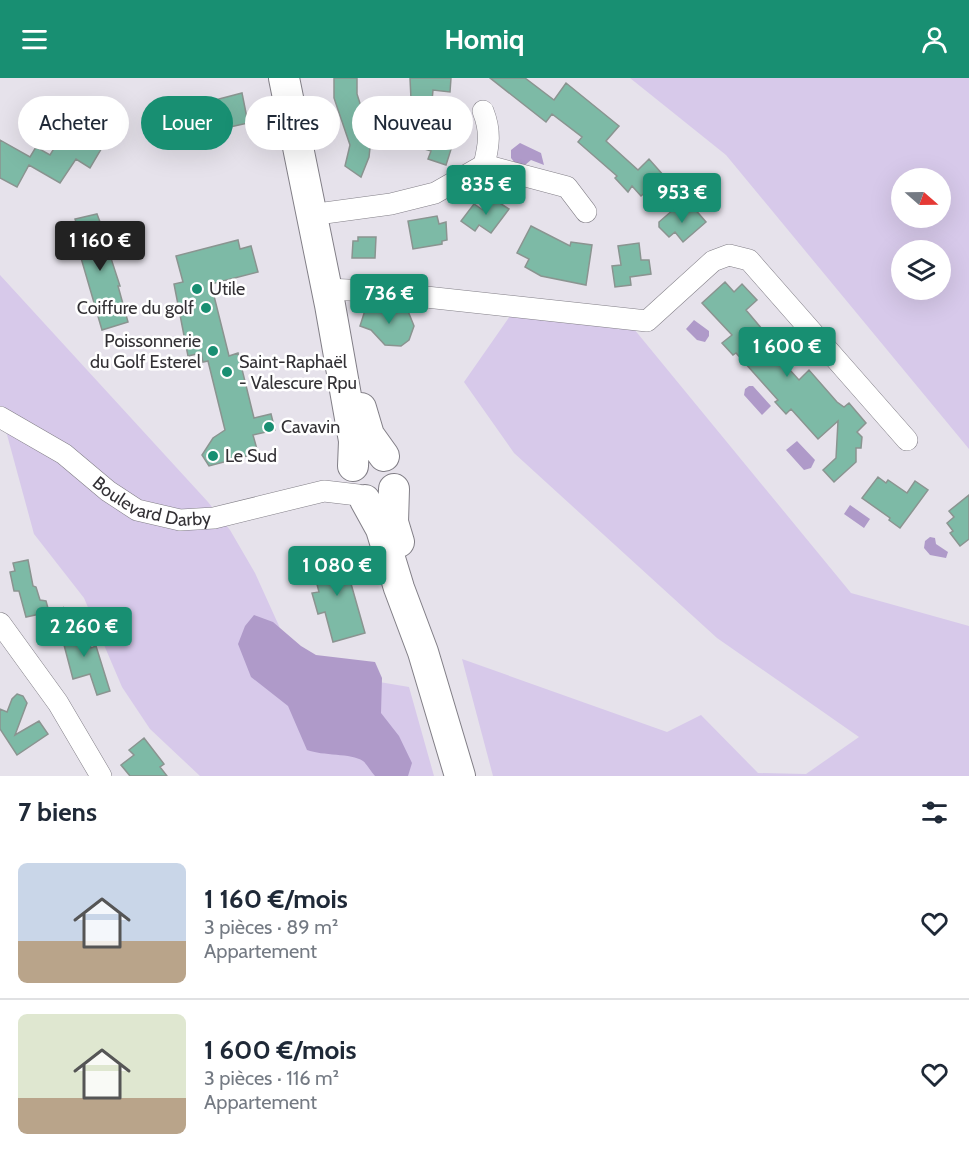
<!DOCTYPE html>
<html lang="fr">
<meta charset="utf-8">
<style>
:root{--surface:#fff;--page:#f6f6f7;--text:#1f2937;--muted:#747a83;--line:#e0e1e3;--accent:#188f72}
body{margin:0;font-family:Cabin,sans-serif;background:var(--page);color:var(--text);height:100vh;display:flex;flex-direction:column;font-size:22px;white-space:nowrap}
*{box-sizing:border-box;margin:0}
p{font-size:20px;color:var(--muted)}
.icon{flex:none;width:33px;height:33px;fill:none;stroke:currentColor;stroke-width:2;stroke-linecap:round;stroke-linejoin:round}
.map{position:relative;height:698px;overflow:hidden}
.panel{display:flex;flex-direction:column;background:var(--surface);flex:1}
.panel>*{flex:none}
.top-card{position:absolute;left:18px;top:18px;width:600px;height:54px;display:flex;gap:12px}
.needle{width:39px;rotate:110deg}
.controls{position:absolute;left:891px;top:90px;display:grid;gap:12px}
.controls a{display:grid;place-items:center;width:60px;height:60px;border-radius:50%;background:var(--surface);box-shadow:0 6px 24px #0002;font-size:30px}
.price{position:absolute;translate:-50% -51px;padding:0 14px;border-radius:6px;background:var(--accent);color:#fff;font-size:20px;line-height:39px;filter:drop-shadow(0 2px 3px #0008)}
.price::after{content:'';position:absolute;left:50%;top:36px;width:18px;height:14px;margin-left:-9px;background:inherit;clip-path:polygon(0 0,100% 0,50% 100%)}
.price.selected{background:#222;color:#fff}
ul{padding:0;list-style:none}
li{display:flex;align-items:center;gap:18px;height:150px;padding:0 18px}
li+li{border-top:2px solid var(--line)}
li span{display:grid;place-items:center;flex:none;width:168px;height:120px;border-radius:9px;color:#555}
li>.icon{margin-inline-start:auto}
span .icon{width:72px;height:72px;fill:#fffc;stroke-width:1}
li b{font-size:26px}
h2{display:flex;justify-content:space-between;align-items:center;height:72px;padding:0 18px;font-size:26px}
.pill{padding:0 21px;border-radius:27px;background:var(--surface);box-shadow:0 6px 24px #0002;font-size:21px;line-height:54px}
.pill.selected{background:var(--accent);color:#fff}
header{display:flex;justify-content:space-between;align-items:center;height:78px;padding:0 18px;background:var(--accent);color:#fff;font-size:27px;font-weight:700}
.map>svg:first-child{display:block}
.green{fill:#d7c9ea;fill-rule:evenodd}
.water{fill:#af9ac9}
.building{fill:#7dbaa6;stroke:#8a9490;stroke-width:1.5}
.lines{fill:none;stroke-linecap:round;stroke-linejoin:round}
.street-casing{stroke:#827f87;stroke-width:22}
.secondary-casing{stroke:#827f87;stroke-width:32}
.street{stroke:#fff;stroke-width:21}
.secondary{stroke:#fff;stroke-width:30}
.poi-dot{fill:#188f72;stroke:#fff;stroke-width:2}
.labels{text-anchor:middle;stroke-width:5;stroke-linejoin:round;paint-order:stroke}
.poi-label{font-size:18px;fill:#333135;stroke:#fff;text-anchor:start}
.street-label{font-size:18px;fill:#333135;stroke:#fff}
</style>
<header><svg class="icon" aria-label="menu" viewBox="0 0 24 24"><path d="M4 6h16M4 12h16M4 18h16"/></svg>Homiq<svg class="icon" aria-label="person" viewBox="0 0 24 24"><circle cx="12" cy="8" r="4"/><path d="M4 21q1-7 8-7t8 7"/></svg></header>
<div class="map">
<svg width="969" height="698" viewBox="0 0 969 698">
<rect width="100%" height="100%" fill="#e6e2eb"/>
<path class="green" d="M630 0H969V371L726 77ZM902 100H940V140H902ZM940 172V212H902V172Z
M0 197 208 424 230 452 255 495 289 570 326 595 409 609 434 698H200L150 651 122 609 84 520 34 456 0 331Z
M510 238 634 251 851 515 969 548V698H493L462 581 667 654 701 637 758 695 806 696 859 659 717 560 514 375 464 304Z"/>
<path class="water" d="M520 65 541 75 544 87 531 82 525 87 515 85 511 80V72Z
M694 242 709 253V258L705 264 697 262 686 251Z
M749 308H753L771 328 762 337 744 317 745 311Z
M797 363 815 382 811 390 804 392 786 372Z
M850 427 870 441 864 450 844 436Z
M930 459 935 460 936 466 948 474 946 480 930 477 924 470 925 463Z
M254 537 273 544 301 568 316 577 375 584 382 600 381 635 399 658 412 685 408 698H375C371 694 367 686 363 683 351 675 323 678 307 672L288 628 251 599 238 566 245 548Z"/>
<path class="building" d="M334 0H357V16L371 60 369 79 361 99 345 88 350 67 334 20Z
M410 0H451L450 14 433 12 432 23 411 21Z
M490 0H525L554 22 566 5 619 48 606 63 638 92 649 81 664 98 641 118 632 108 628 114 615 100 617 98 578 64 582 59 552 36 546 44Z
M242 15 248 45 221 51 215 22Z
M89 28 116 46 90 90 76 81 60 105 29 87 17 109 0 100V62L30 79 36 69 50 77 79 30 85 34Z
M186 38 190 58 172 62 167 43Z
M427 39 448 45 443 61 453 65 446 87 428 81 431 73 412 67 416 54 422 55Z
M492 120 509 131 491 155 479 147 475 153 461 143 474 126 483 132Z
M693 129 706 144 683 164 675 154 669 159 659 149V144L674 131 681 140Z
M97 136 108 165H106L120 208H118L128 244 102 252 74 156 79 154 75 141Z
M437 138 439 146 446 144 447 162 442 163V166L413 171 408 143Z
M531 148 570 168 571 164 592 167 586 207 541 198 525 189 529 181 517 175Z
M358 159H376L375 180H352L353 163H358Z
M238 162 240 171 251 168 258 194 211 206 229 278 238 275 254 340 271 336 275 352 253 357 258 375 209 388 202 377 213 360 225 352 208 283 203 284 201 275 188 278 174 206 183 204 176 178Z
M639 165 641 182H649L651 196 630 199 631 207 615 209 612 188 621 187 618 168Z
M725 204 734 214 742 206 757 222 746 232 762 251 757 256 799 302 809 292 837 324 844 329 849 325 866 345 857 354 862 359 861 370H856V384L834 404 823 392 836 380 838 343 818 361 791 331 786 336 775 324 778 322 736 275 733 277 722 265 732 257 702 225Z
M367 226 382 231 401 229 408 233 414 248 409 262 401 268 385 267 371 252 360 248Z
M878 399 886 405 888 402 907 415 915 403 928 412 900 450 889 442 890 440 862 420Z
M969 417V461L960 468 950 455 953 453 947 445 954 439 949 433Z
M342 474 365 555 333 564 325 534 318 536 312 515 319 514 311 483Z
M28 482 33 508 36 509 40 522 46 523 49 534 26 539 19 513H14L10 494 15 493 13 485Z
M63 529 86 560 88 559 91 570 96 568 110 613 97 617 90 596 73 601 64 567 71 565Z
M17 616 23 618 27 625 15 657 39 643 48 656 17 677 0 651V631L7 634 12 621Z
M144 660 164 686 160 689 167 698H130L121 687 134 677 129 672Z"/>
<g class="lines">
<defs>
<g id="street">
<path d="M483 33C491 53 489 67 484 87"/>
<path d="M310 137 391 126 435 115 484 87 567 109 586 134"/>
<path d="M326 211 371 213 647 243 713 183 729 177 749 182 907 362"/>
<path id="s1" d="M0 339 64 376 108 413 137 432 180 442 214 440 324 413 358 417"/>
<path d="M0 545 58 625 101 698"/>
</g>
<path id="secondary" d="M284 0 330 227 354 363 353 388
M361 330 369 357 384 378
M394 411 393 444 399 464
M365 422 381 451 399 510 423 574 460 698"/>
</defs>
<use href="#street" class="street-casing"/>
<use href="#secondary" class="secondary-casing"/>
<use href="#street" class="street"/>
<use href="#secondary" class="secondary"/>
</g>
<g class="poi-dot">
<circle cx="197" cy="211" r="6"/>
<circle cx="206" cy="230" r="6"/>
<circle cx="213" cy="273" r="6"/>
<circle cx="227" cy="294" r="6"/>
<circle cx="269" cy="349" r="6"/>
<circle cx="213" cy="378" r="6"/>
</g>
<g class="labels">
<g class="poi-label">
<text x="209" y="217">Utile</text>
<text x="194" y="236" text-anchor="end">Coiffure du golf</text>
<text x="201" y="269" text-anchor="end">Poissonnerie<tspan x="201" dy="21">du Golf Esterel</tspan></text>
<text x="239" y="290">Saint-Raphaël<tspan x="239" dy="21">- Valescure Rpu</tspan></text>
<text x="281" y="355">Cavavin</text>
<text x="225" y="384">Le Sud</text>
</g>
<g class="street-label">
<text dy="6" stroke="none"><textPath href="#s1" startOffset="178">Boulevard Darby</textPath></text>
</g>
</g>
</svg>
<div class="controls">
<a><svg class="needle" viewBox="-14 -14 28 28"><path d="M0-13l5 13h-10z" fill="#e53935"/><path d="M0 13l5-13h-10z" fill="#747a83"/></svg></a>
<a><svg class="icon" aria-label="layers" viewBox="0 0 24 24"><path d="M12 4l9 5-9 5-9-5zM3 14l9 5 9-5"/></svg></a>
</div>
<b class="price" style="left:486px;top:138px">835 €</b>
<b class="price" style="left:682px;top:146px">953 €</b>
<b class="price selected" style="left:100px;top:194px">1 160 €</b>
<b class="price" style="left:389px;top:247px">736 €</b>
<b class="price" style="left:787px;top:300px">1 600 €</b>
<b class="price" style="left:337px;top:519px">1 080 €</b>
<b class="price" style="left:84px;top:580px">2 260 €</b>
<div class="top-card">
<a class="pill">Acheter</a>
<a class="pill selected">Louer</a>
<a class="pill">Filtres</a>
<a class="pill">Nouveau</a>
</div>
</div>
<section class="panel">
<h2>7 biens<svg class="icon" aria-label="filters" viewBox="0 0 24 24"><path d="M4 7h16M4 17h16"/><circle cx="9" cy="7" r="2"/><circle cx="15" cy="17" r="2"/></svg></h2>
<ul>
<li><span style="background:linear-gradient(#c9d6e8 65%,#b9a48a 0)"><svg class="icon" aria-label="home" viewBox="0 0 24 24"><path d="M3 11l9-7 9 7M6 9v11h12V9"/></svg></span><div><b>1 160 €/mois</b><p>3 pièces · 89 m²</p><p>Appartement</p></div><svg class="icon" aria-label="heart" viewBox="0 0 24 24"><path d="M12 20l-8-8c-3-5 5-10 8-4 3-6 11-1 8 4z"/></svg></li>
<li><span style="background:linear-gradient(#dfe7d0 70%,#b9a48a 0)"><svg class="icon" aria-label="home" viewBox="0 0 24 24"><path d="M3 11l9-7 9 7M6 9v11h12V9"/></svg></span><div><b>1 600 €/mois</b><p>3 pièces · 116 m²</p><p>Appartement</p></div><svg class="icon" aria-label="heart" viewBox="0 0 24 24"><path d="M12 20l-8-8c-3-5 5-10 8-4 3-6 11-1 8 4z"/></svg></li>
</ul>
</section>
